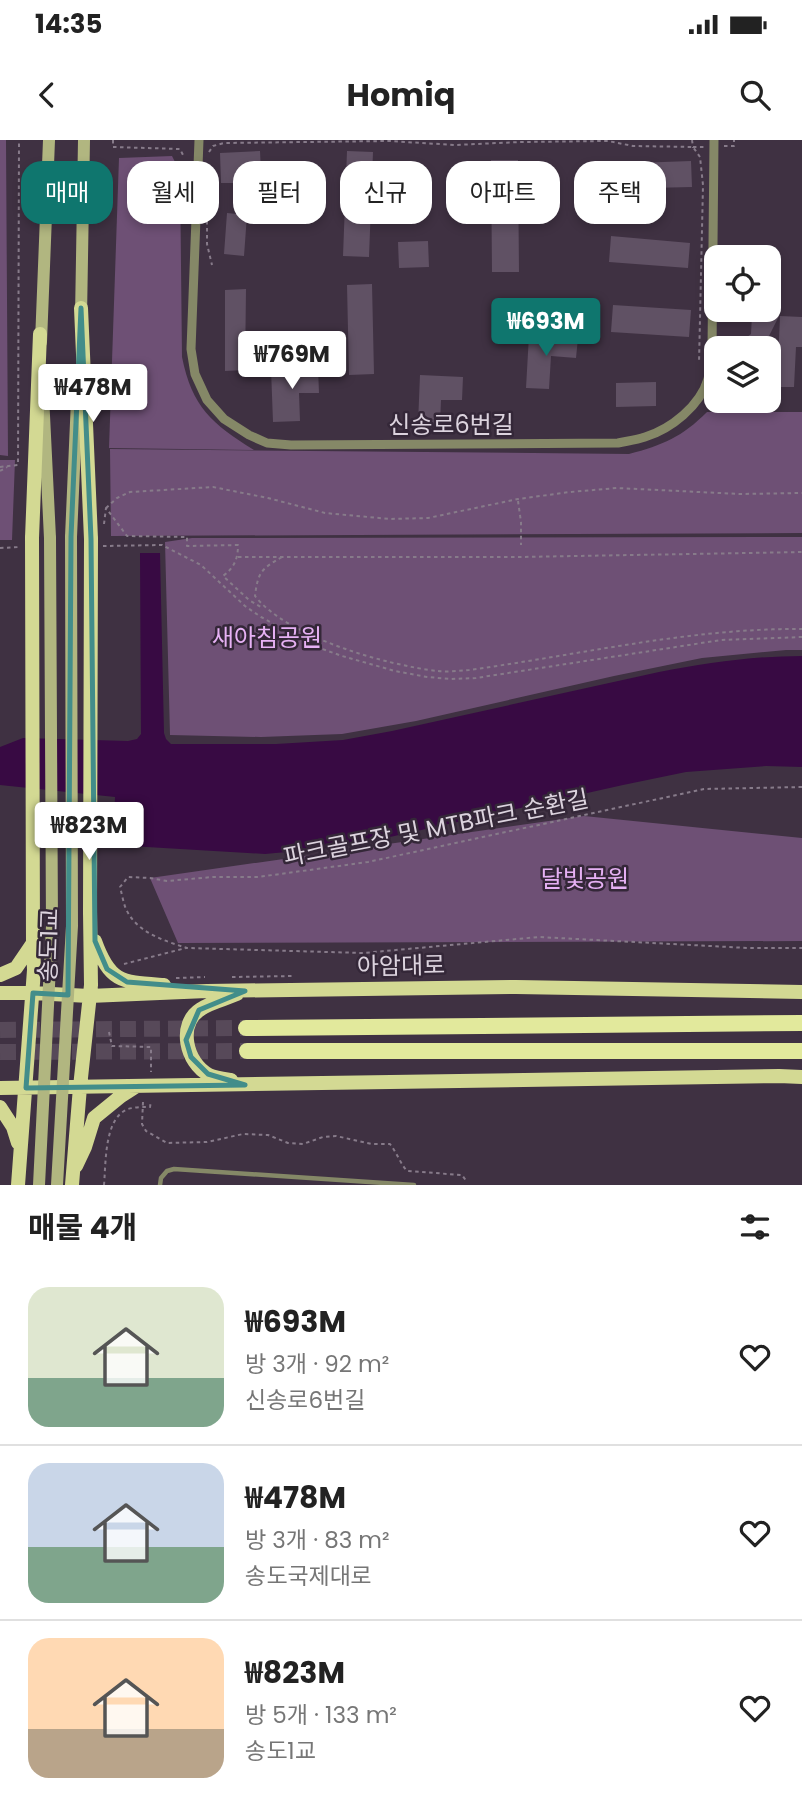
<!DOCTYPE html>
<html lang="ko">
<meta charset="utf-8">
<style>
:root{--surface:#fff;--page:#f2f2f2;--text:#222;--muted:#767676;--line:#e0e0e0;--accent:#0f766e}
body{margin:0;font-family:Poppins,"Noto Sans KR",sans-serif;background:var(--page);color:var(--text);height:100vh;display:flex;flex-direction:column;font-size:26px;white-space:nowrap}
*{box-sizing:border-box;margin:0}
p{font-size:23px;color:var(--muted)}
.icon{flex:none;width:38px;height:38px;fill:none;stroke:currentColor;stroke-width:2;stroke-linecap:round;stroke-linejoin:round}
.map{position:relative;height:1045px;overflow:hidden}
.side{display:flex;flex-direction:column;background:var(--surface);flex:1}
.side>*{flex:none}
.banner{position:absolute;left:21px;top:21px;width:761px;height:63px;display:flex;gap:14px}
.tools{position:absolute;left:704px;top:105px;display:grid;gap:14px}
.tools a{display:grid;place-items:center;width:77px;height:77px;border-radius:14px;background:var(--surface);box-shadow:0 4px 10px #0003;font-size:35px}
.price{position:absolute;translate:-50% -60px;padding:0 16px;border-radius:7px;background:#fff;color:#222;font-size:23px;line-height:46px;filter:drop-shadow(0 2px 4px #0008)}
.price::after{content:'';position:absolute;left:50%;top:42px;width:21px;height:16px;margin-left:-10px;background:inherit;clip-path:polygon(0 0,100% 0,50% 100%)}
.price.current{background:var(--accent);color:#fff}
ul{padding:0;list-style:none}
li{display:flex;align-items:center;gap:21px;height:175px;padding:0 28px}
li+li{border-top:2px solid var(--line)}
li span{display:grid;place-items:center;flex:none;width:196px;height:140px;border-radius:21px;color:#555}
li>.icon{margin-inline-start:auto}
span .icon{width:84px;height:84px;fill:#fffc;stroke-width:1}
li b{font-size:30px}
h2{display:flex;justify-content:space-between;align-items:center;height:84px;padding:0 28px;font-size:30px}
.chip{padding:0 24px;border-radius:21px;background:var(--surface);box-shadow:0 4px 10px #0003;font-size:24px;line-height:63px}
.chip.current{background:var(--accent);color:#fff}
.status{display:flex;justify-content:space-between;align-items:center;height:49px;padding:0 35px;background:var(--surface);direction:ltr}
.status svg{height:19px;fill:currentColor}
header{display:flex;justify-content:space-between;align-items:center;height:91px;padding:0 28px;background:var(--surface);font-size:32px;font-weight:700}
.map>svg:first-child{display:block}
.green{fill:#6e5075}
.water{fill:#380a43}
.building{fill:#605164}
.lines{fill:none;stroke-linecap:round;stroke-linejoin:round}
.trunk-tunnel{stroke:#574959;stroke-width:16;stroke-dasharray:16 8;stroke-linecap:butt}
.path{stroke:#877b8a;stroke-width:2;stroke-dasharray:3.5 3.5;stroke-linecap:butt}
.service{stroke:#858867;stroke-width:4.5}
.minor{stroke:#858867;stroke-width:9}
.secondary{stroke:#b1b680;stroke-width:12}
.primary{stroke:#d3d993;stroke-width:14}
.trunk{stroke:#e2e99c;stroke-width:16}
.secondary-bridge{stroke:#b1b680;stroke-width:12}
.primary-bridge{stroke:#d3d993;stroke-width:14}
.marked{fill:none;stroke:#428d8a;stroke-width:5;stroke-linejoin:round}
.labels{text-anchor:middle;stroke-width:5;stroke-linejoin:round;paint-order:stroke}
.street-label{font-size:24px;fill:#dcd3de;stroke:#342738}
.park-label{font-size:24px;fill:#e6b1f4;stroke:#342738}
</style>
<div class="status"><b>14:35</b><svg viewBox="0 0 49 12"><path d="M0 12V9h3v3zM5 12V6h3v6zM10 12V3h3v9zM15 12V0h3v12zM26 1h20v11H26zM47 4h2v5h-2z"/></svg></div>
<header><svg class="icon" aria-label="back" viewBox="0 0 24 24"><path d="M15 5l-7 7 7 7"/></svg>Homiq<svg class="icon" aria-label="search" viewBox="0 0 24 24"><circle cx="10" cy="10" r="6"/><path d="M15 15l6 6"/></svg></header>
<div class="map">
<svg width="802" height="1045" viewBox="0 0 802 1045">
<rect width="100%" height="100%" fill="#3f3142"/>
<path class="green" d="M0 0H6L8 316 0 315Z
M172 16 180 32 182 217C192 267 212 284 254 310L109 308 119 18Z
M707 272H802V393L111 396 110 309 629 314C663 305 682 297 707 272Z
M0 320H15L12 400H0Z
M802 397V510H786L702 518 614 536 416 581 342 594 261 597 170 595 165 402 192 398Z
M584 676 802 698V801L178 803 150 738Z"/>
<path class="water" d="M140 413H160L164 593 166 599 171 604H276L343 600 392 591 659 532C706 523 754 516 802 516V627L766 626 686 632 623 645 372 701 319 709 265 714 130 706 114 681 115 657 0 645V607L23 598 128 601 137 599 141 594Z"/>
<path class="building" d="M260 11 261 31 235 32 236 43H221L220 13Z
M347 11 373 12 369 117 343 116Z
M491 20H518L519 132H492Z
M691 21 692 47 608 49 607 24Z
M227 73 247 75 244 116 224 114Z
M611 96 690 103 688 128 609 122Z
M428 101 429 127 399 128 398 102Z
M372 144 374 234 349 235 347 145Z
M246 149 245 230 225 231V150Z
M613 165 691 170 689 197 611 192Z
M752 175 779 176 763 208H742L743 200 751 194Z
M780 176 802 177V207H796L794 247H777Z
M529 195 578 198 576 218 551 216 549 249 526 248Z
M318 227 319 253H299L300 281 273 282 271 229Z
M420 235 463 237 462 260H441L440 285 418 284Z
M656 242V266L616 267V243Z"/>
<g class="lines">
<path class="trunk-tunnel" d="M0 890 246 888
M0 912 247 911"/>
<path class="path" d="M113 0V7L180 9 184 17
M692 0 693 7H704
M724 6H734V0
M209 12 213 6 224 3 389 1 455 5 520 2 608 1 633 6 693 7 700 17 703 45 699 223
M207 74V104L212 125
M0 327 18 325 19 0
M0 331 7 327
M518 361 521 382V405
M106 368 117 358 130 352 213 347 268 358 325 373 390 379 428 378 518 359 570 352 617 348 740 354 802 353
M104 384 106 368 127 396 187 397V406L238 405C238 419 234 428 223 436L249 460 261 467
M103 406 162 405 201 425 245 466 261 477 314 506 342 516 395 531 427 537 451 539 476 538 721 500 802 497
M0 408 20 407
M238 417H521L802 412
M282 417C261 429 258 432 255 456 287 497 386 525 437 531 447 532 459 531 469 530 579 515 690 488 802 489
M802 647 704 649 368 722 258 737H213L167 741 150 738 128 737 120 747C122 754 123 762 126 769 137 793 165 801 187 808L363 813 539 797 748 808H802
M124 824 186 808
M232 837 293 836
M176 838 205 837
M109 892 112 906 151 907V932
M143 962 142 984 146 991 167 1003 207 1002 243 994 268 995 288 1003 303 1004 323 997 336 996 372 1004H390C397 1013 400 1023 407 1031L462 1035 467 1042
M104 1045C106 1023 104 978 128 969 135 967 143 967 150 967L151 961"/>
<path class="service" d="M160 1045 161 1038 167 1031 174 1029 414 1045"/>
<path class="minor" d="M199 0 191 209 195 234 207 260 224 279 249 295 267 303 291 305 618 303C627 301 636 300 645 297 671 289 700 266 708 239 710 230 711 220 712 211L714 0"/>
<path class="secondary" d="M81 177 84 0
M41 202 49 0
M43 255 50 398
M71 397 78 237"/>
<path class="primary" d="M81 168 91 399
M32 398 40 194
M95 801C110 843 122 842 164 845
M0 835 16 828 33 803
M0 853H33L89 856 207 851 516 847 802 852
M231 940C224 939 215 938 209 935 186 923 177 884 201 869 211 862 226 859 237 854
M0 948 779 936 802 937
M0 967 13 987 18 1003
M76 1026 85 1007 94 978 121 956 135 947
M18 1045 34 830 33 803
M72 1045 80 947 91 845 90 772"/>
<path class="trunk" d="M246 888 802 883
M247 911H802"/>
<path class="secondary-bridge" d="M39 1045 52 786 50 398
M57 1045 72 786 71 397"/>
<path class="primary-bridge" d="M32 398 33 803
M90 772 91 399"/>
</g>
<path class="marked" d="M81 168 91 399 95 801 107 829 127 842 245 851 199 870 186 900 191 917 208 934 245 945 26 948 33 853 68 855 71 397Z"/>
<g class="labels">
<g class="street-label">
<text x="451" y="293">신송로6번길</text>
<text transform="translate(436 688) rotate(-11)" y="8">파크골프장 및 MTB파크 순환길</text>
<text transform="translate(49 805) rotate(-88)" y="8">송도1교</text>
<text transform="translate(401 826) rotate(-1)" y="8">아암대로</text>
</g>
<g class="park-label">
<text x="267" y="506">새아침공원</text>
<text x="585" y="747">달빛공원</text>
</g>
</g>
</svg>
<div class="tools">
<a><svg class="icon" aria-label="locate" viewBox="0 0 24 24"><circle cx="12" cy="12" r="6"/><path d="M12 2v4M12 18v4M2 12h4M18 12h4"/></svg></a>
<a><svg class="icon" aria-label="layers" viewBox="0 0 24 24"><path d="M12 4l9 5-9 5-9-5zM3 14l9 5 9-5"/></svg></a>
</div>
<b class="price current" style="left:546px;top:218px">₩693M</b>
<b class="price" style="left:292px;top:251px">₩769M</b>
<b class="price" style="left:93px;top:284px">₩478M</b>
<b class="price" style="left:89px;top:722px">₩823M</b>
<div class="banner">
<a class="chip current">매매</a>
<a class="chip">월세</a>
<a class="chip">필터</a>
<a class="chip">신규</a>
<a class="chip">아파트</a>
<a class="chip">주택</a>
</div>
</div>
<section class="side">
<h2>매물 4개<svg class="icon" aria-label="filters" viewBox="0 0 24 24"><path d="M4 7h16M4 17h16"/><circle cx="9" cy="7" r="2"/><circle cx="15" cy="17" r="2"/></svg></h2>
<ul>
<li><span style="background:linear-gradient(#dfe7d0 65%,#7fa58c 0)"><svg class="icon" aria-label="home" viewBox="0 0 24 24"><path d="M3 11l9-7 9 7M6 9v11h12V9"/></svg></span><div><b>₩693M</b><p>방 3개 · 92 m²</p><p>신송로6번길</p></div><svg class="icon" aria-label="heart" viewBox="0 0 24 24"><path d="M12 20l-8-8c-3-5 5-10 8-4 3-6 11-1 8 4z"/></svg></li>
<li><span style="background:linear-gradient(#c9d6e8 60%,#7fa58c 0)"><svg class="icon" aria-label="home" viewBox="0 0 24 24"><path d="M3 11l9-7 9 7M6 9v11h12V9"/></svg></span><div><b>₩478M</b><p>방 3개 · 83 m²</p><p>송도국제대로</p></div><svg class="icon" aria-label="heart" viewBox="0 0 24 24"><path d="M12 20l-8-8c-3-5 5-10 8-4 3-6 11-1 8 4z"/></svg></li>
<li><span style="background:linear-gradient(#ffd9b3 65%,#b9a48a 0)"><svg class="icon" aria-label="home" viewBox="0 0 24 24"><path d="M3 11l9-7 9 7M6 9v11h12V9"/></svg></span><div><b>₩823M</b><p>방 5개 · 133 m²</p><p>송도1교</p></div><svg class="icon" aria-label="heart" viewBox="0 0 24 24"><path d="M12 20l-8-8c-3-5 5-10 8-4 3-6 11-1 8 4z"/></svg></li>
</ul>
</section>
